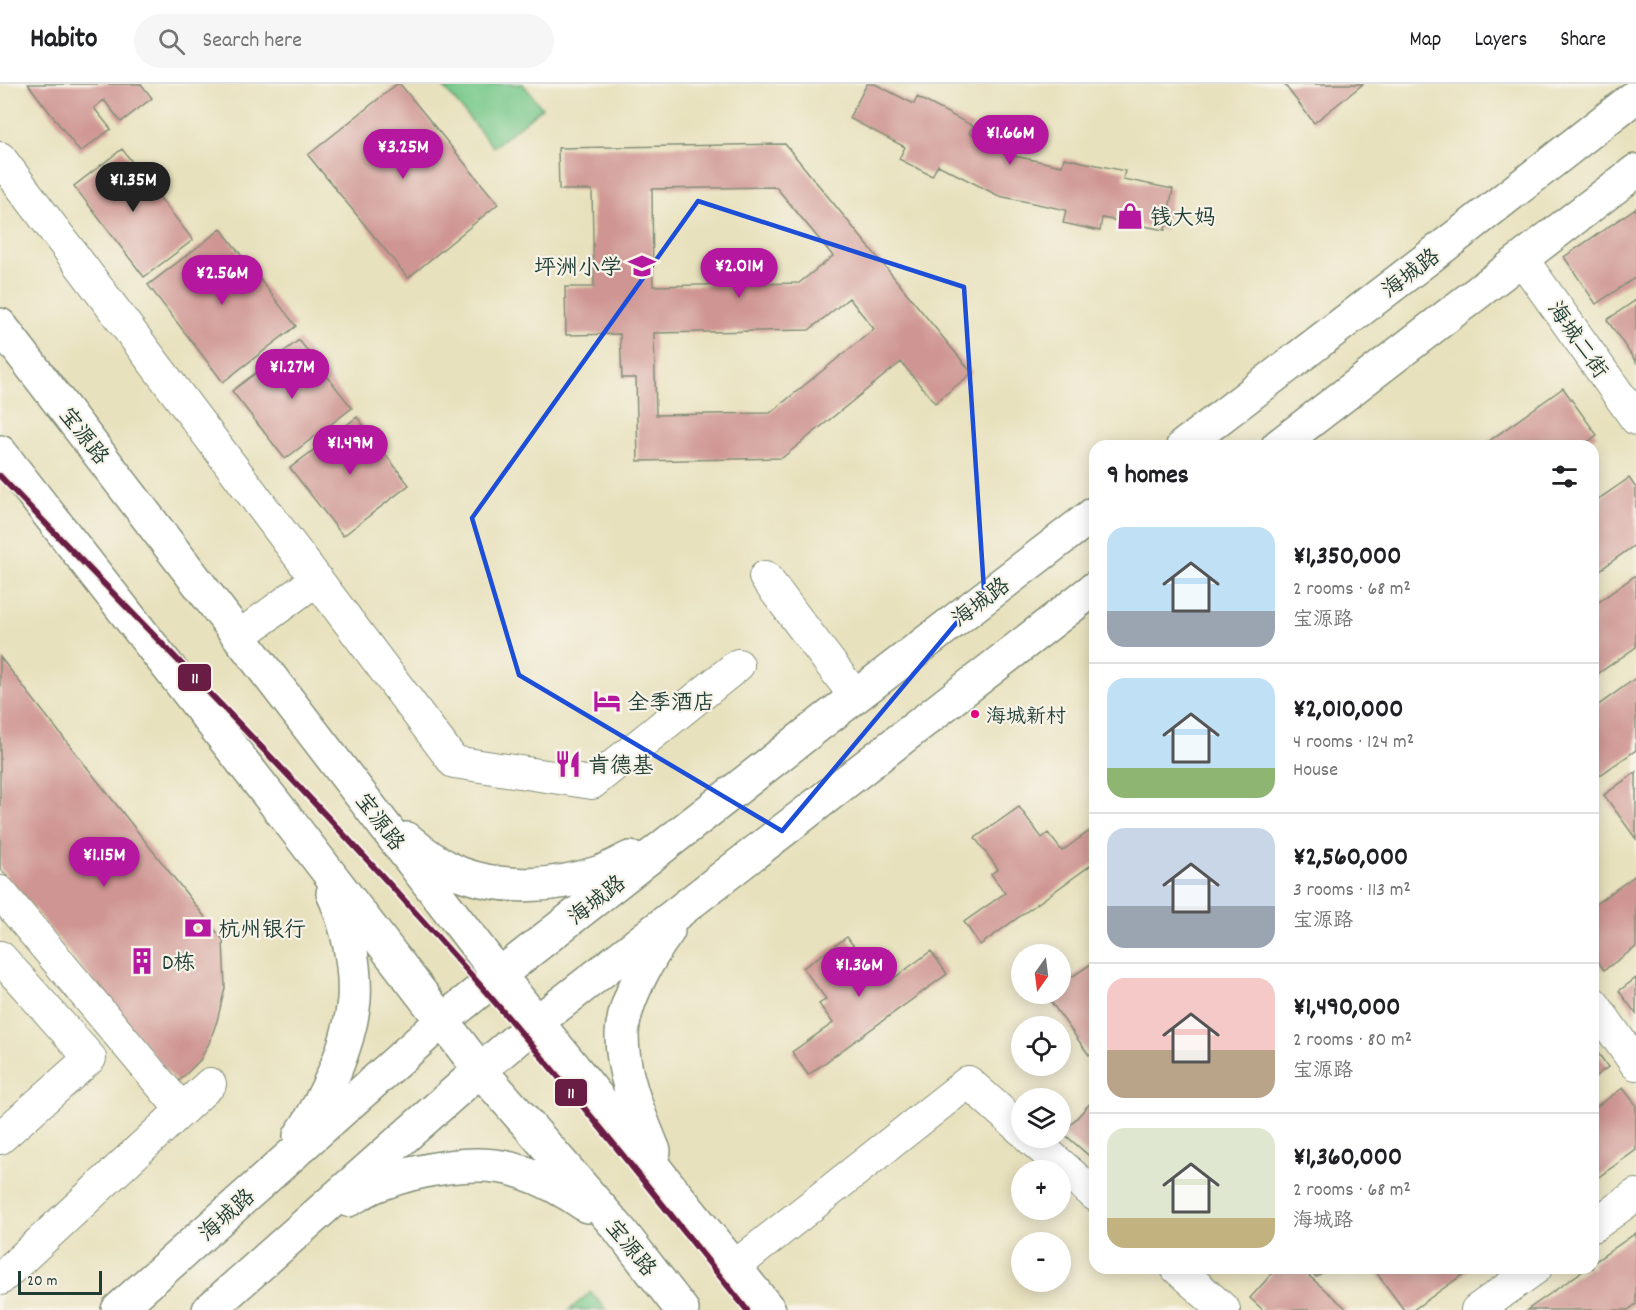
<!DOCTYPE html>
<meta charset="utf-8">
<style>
:root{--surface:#fff;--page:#f6f6f6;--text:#202124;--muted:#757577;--line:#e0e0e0;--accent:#b5179e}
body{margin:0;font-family:Dekko,"LXGW WenKai TC",sans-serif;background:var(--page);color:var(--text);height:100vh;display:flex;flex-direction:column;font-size:22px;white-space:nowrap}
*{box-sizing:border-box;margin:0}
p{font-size:20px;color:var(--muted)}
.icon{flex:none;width:33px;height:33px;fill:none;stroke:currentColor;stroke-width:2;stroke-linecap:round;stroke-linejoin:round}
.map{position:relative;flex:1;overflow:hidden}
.details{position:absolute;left:1089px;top:356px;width:510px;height:834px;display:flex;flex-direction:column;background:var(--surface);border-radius:18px;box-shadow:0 3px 15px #0003}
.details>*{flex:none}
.needle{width:39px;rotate:194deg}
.buttons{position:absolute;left:1011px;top:860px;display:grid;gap:12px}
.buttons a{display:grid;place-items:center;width:60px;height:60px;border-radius:50%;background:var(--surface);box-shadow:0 3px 15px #0003;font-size:30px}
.scale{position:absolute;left:18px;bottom:15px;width:84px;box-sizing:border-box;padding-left:6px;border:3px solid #1f3d34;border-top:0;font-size:16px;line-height:21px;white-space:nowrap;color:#1f3d34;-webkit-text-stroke:4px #f7f3e8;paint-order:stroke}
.price{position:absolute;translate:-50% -51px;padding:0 14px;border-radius:21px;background:var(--accent);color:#fff;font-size:20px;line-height:39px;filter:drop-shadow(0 2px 3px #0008)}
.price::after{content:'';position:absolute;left:50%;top:36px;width:18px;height:14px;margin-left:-9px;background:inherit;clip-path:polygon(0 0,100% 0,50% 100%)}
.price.current{background:#222;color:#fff}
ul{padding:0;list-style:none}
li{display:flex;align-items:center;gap:18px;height:150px;padding:0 18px}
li+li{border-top:2px solid var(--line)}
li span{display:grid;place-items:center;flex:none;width:168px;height:120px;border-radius:18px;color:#555}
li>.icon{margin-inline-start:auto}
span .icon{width:72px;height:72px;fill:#fffc;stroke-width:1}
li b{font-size:26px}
h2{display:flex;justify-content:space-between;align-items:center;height:72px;padding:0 18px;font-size:26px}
header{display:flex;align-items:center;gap:36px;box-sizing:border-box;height:84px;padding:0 30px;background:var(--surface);border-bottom:2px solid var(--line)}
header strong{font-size:28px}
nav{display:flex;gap:33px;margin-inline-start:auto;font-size:21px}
.search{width:420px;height:54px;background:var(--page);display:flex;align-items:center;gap:15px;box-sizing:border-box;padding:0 21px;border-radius:33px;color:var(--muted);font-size:22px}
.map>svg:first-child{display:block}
.green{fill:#76c889;stroke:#4a825e;stroke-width:1.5}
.building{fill:#cf9592;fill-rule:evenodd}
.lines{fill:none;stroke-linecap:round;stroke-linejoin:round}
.minor-casing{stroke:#848f78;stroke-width:34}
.major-casing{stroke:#848f78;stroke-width:36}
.minor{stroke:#fff;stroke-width:32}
.major{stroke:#fff;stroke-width:33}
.metro-1-casing{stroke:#f7f3e8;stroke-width:10}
.metro-1{stroke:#6a1d44;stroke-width:6}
.marked{fill:none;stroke:#1d4ed8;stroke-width:4.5;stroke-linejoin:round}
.bus-dot{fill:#e5007d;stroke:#f7f3e8;stroke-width:2}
.labels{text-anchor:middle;stroke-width:4.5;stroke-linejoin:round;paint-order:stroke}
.bus-label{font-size:20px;fill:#1f3d34;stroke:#f7f3e8;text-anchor:start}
.poi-label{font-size:22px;fill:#1f3d34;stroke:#f7f3e8;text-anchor:start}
.street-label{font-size:22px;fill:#1f3d34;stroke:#f7f3e8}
.line-badge{stroke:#f7f3e8;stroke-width:2}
.badge-label{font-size:16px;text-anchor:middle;font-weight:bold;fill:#fff}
</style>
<header>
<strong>Habito</strong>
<div class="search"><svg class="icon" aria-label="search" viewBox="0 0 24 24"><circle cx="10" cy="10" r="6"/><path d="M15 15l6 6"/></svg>Search here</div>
<nav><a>Map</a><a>Layers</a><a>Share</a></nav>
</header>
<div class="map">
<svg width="1636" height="1226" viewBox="0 0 1636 1226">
<rect width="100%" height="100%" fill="#f7f3e8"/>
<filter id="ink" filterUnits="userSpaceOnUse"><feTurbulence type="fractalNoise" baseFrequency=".0167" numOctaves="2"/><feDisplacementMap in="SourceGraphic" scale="12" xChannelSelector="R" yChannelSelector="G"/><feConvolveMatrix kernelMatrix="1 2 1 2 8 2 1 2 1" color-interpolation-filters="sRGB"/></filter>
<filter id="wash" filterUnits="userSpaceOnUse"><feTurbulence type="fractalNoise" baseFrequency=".008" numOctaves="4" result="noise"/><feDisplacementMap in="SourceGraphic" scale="24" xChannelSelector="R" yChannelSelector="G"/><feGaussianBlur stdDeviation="1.35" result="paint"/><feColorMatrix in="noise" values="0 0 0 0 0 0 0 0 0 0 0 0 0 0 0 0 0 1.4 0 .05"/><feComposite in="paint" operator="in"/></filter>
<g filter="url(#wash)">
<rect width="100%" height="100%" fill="#e8e1bd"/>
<path class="green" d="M441 0H523L542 24 493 63Z
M591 1208 606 1226H569Z"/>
<g id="blocks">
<path class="building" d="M28 0H141L152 14 121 38 104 16 94 24 111 45 80 68Z
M397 0H400L498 120 408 194 308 71Z
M867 0H875L914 20 917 13 973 42 969 49 1014 72 1062 82 1064 74 1125 87 1123 95 1173 105 1165 146 1102 134 1100 147 1063 139 1066 126 999 112 938 81 932 92 899 75 905 63 849 34Z
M1284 0H1363L1314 39Z
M785 60 972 289 935 319 901 278 782 374 638 377 636 294H622L620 250 566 251 565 203H594L592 106H559L558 64ZM776 103 833 172 799 199 653 202 652 105ZM849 214 874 245 770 329 656 331 654 249 809 246Z
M122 65 193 156 144 193 74 102Z
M1636 124V193L1596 220 1564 173Z
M221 145 296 242 223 298 148 201Z
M1636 216V278L1607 236Z
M299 256 352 324 285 375 232 307Z
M1563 304 1597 351 1582 362H1482Z
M357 333 409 401 343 452 290 384Z
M1629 394 1636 404V460L1593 491V419Z
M1636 491V563L1593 593V522Z
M0 573 223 856 225 904 217 937 209 959 200 976 177 999 0 784Z
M1636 594V666L1593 696V625Z
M1636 688V755L1604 711Z
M1019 723 1042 754 1048 749 1062 767 1095 743V778L980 861 964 838 1005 809 991 790 998 785 975 754Z
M1636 791V863L1604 886 1593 871V822Z
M847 853 870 884 876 879 890 897 931 867 947 890 808 991 792 968 833 939 819 920 826 915 803 884Z
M1094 878 1095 879V967L1089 971 1046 911 1049 909H1060V901Z
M1636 894V930L1619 907Z
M1593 962 1608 983 1593 994Z
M1623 1004 1636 1021V1066L1593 1097V1025Z
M1095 1014V1077L1063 1049Z
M1636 1149V1220L1628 1226H1527L1587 1184H1593V1179Z
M1277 1184H1300L1348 1226H1263L1250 1214Z
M1309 1184H1329L1316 1193Z
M1373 1184H1472L1413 1226H1404Z"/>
</g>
</g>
<g filter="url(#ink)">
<use href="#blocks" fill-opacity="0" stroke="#848f78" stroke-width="1.5"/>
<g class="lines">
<defs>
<path id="minor" d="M0 74 454 678 592 699 738 581
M1522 175 1636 335
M765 493 855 612
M240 552 317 495
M0 808 182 1026
M0 873 90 974 0 1054
M1593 919 1636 980
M1029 1053 1095 1111
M1593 1142 1636 1111
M734 1183 968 998 1022 1046
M1177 1184 1224 1226
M0 1195 210 1000
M1477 1226 1536 1184"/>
<path id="major" d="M0 241 499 891 769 1226
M1183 362 1470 142 1636 12
M1278 362 1636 87
M0 368 292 741 480 986 619 1145 682 1226
M407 755C423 769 441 782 461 790 505 806 556 803 601 788 611 784 620 779 630 774
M300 1052C325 1016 350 960 354 916 356 882 348 841 333 809
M654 1067C639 1030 622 992 622 951 623 918 649 873 668 847
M348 1116C358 1111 367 1105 377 1101 418 1085 479 1073 522 1088 546 1096 567 1108 587 1122
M118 1226 442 937 499 891 821 639 1095 429
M209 1226 480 986 537 938 1095 504"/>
</defs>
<use href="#minor" class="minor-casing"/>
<use href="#major" class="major-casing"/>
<use href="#minor" class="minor"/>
<use href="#major" class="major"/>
<defs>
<path id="metro-1" d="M0 392C161 560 326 725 479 900 572 1006 659 1116 747 1226"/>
</defs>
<use href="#metro-1" class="metro-1-casing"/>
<use href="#metro-1" class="metro-1"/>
</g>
</g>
<path class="marked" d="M698 117 964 203 984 506 782 747 519 591 472 434Z"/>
<defs>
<symbol id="shop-bare" viewBox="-9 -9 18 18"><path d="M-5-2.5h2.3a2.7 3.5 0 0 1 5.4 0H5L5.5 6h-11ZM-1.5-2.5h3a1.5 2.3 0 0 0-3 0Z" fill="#b5179e" stroke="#f7f3e8" stroke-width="2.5" paint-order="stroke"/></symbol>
<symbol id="school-bare" viewBox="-9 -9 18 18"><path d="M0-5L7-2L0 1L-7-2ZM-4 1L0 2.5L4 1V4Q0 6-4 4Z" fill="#b5179e" stroke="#f7f3e8" stroke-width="2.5" paint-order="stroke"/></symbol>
<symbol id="hotel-bare" viewBox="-9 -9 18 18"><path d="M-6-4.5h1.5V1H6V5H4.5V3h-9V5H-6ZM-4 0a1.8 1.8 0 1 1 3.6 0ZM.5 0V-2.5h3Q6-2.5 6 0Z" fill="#b5179e" stroke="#f7f3e8" stroke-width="2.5" paint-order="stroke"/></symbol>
<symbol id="restaurant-bare" viewBox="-9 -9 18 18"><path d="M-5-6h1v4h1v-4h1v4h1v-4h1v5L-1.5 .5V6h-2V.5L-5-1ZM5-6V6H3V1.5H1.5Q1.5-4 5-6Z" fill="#b5179e" stroke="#f7f3e8" stroke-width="2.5" paint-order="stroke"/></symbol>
<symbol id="bank-bare" viewBox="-9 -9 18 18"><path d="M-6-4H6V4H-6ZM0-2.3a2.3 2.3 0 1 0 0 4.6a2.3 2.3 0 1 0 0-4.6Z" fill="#b5179e" stroke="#f7f3e8" stroke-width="2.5" paint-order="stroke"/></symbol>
<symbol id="building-bare" viewBox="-9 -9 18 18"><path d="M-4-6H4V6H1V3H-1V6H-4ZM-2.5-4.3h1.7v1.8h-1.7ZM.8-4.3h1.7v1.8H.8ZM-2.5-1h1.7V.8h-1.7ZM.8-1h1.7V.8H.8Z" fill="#b5179e" stroke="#f7f3e8" stroke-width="2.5" paint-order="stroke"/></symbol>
</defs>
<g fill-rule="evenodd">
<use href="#shop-bare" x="1111" y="113" width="38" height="38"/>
<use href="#school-bare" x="623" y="163" width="38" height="38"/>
<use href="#hotel-bare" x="588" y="598" width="38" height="38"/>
<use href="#restaurant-bare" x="549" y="661" width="38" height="38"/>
<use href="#bank-bare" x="179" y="825" width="38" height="38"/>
<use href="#building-bare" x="123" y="858" width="38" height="38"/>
</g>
<circle class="bus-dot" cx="975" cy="630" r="5"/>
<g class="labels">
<g class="bus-label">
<text x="986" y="638">海城新村</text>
</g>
<g class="poi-label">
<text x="1150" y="140">钱大妈</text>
<text x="622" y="190" text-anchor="end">坪洲小学</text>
<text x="627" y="625">全季酒店</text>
<text x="588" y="688">肯德基</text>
<text x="218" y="852">杭州银行</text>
<text x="162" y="885">D栋</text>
</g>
<g class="street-label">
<text transform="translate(1410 188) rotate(-37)" y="8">海城路</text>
<text transform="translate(1579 255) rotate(55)" y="8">海城二街</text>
<text transform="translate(85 351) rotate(52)" y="8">宝源路</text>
<text transform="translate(980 517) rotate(-37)" y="8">海城路</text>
<text transform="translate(381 737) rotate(53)" y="8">宝源路</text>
<text transform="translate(596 815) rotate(-38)" y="8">海城路</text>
<text transform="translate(226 1130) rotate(-42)" y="8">海城路</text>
<text transform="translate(632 1163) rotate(51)" y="8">宝源路</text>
</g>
</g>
<g class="line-badge">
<rect x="177" y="579" width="35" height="29" rx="6" fill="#6a1d44"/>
<rect x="554" y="994" width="34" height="29" rx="6" fill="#6a1d44"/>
</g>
<g class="badge-label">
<text x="195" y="599">11</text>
<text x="571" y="1014">11</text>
</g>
</svg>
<div class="buttons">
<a><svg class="needle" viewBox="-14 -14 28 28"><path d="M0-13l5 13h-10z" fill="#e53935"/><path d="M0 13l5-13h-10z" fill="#757577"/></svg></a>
<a><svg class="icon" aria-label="locate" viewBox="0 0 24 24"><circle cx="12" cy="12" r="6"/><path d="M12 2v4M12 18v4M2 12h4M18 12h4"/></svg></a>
<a><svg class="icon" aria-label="layers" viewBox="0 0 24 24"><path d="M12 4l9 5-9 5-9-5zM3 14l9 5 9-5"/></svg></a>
<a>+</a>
<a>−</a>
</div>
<div class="scale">20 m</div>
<b class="price" style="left:1010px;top:82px">¥1.66M</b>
<b class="price" style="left:403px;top:96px">¥3.25M</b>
<b class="price current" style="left:133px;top:129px">¥1.35M</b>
<b class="price" style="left:739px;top:215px">¥2.01M</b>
<b class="price" style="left:222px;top:222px">¥2.56M</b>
<b class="price" style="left:292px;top:316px">¥1.27M</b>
<b class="price" style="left:350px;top:392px">¥1.49M</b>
<b class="price" style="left:104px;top:804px">¥1.15M</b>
<b class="price" style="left:859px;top:914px">¥1.36M</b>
<section class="details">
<h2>9 homes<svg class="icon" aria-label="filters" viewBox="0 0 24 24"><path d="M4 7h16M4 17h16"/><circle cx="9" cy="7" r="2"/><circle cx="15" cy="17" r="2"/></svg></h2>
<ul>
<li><span style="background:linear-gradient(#bfe0f5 70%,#9aa5b1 0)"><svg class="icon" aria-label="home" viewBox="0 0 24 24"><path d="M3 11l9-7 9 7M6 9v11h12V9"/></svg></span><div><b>¥1,350,000</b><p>2 rooms · 68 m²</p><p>宝源路</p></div></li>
<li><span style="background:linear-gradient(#bfe0f5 75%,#8fb573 0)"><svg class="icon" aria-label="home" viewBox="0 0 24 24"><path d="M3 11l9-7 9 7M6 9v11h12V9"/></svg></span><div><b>¥2,010,000</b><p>4 rooms · 124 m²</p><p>House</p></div></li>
<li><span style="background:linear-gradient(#c9d6e8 65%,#9aa5b1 0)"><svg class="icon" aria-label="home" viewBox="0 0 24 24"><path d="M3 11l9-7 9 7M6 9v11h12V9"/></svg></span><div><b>¥2,560,000</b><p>3 rooms · 113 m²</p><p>宝源路</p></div></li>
<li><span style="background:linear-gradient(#f6c9c9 60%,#b9a48a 0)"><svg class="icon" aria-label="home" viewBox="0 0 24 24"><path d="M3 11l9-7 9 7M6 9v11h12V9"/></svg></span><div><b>¥1,490,000</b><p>2 rooms · 80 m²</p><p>宝源路</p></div></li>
<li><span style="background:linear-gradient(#dfe7d0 75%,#c2b280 0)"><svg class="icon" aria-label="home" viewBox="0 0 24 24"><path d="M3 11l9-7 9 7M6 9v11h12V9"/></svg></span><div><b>¥1,360,000</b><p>2 rooms · 68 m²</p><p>海城路</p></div></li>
</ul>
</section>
</div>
